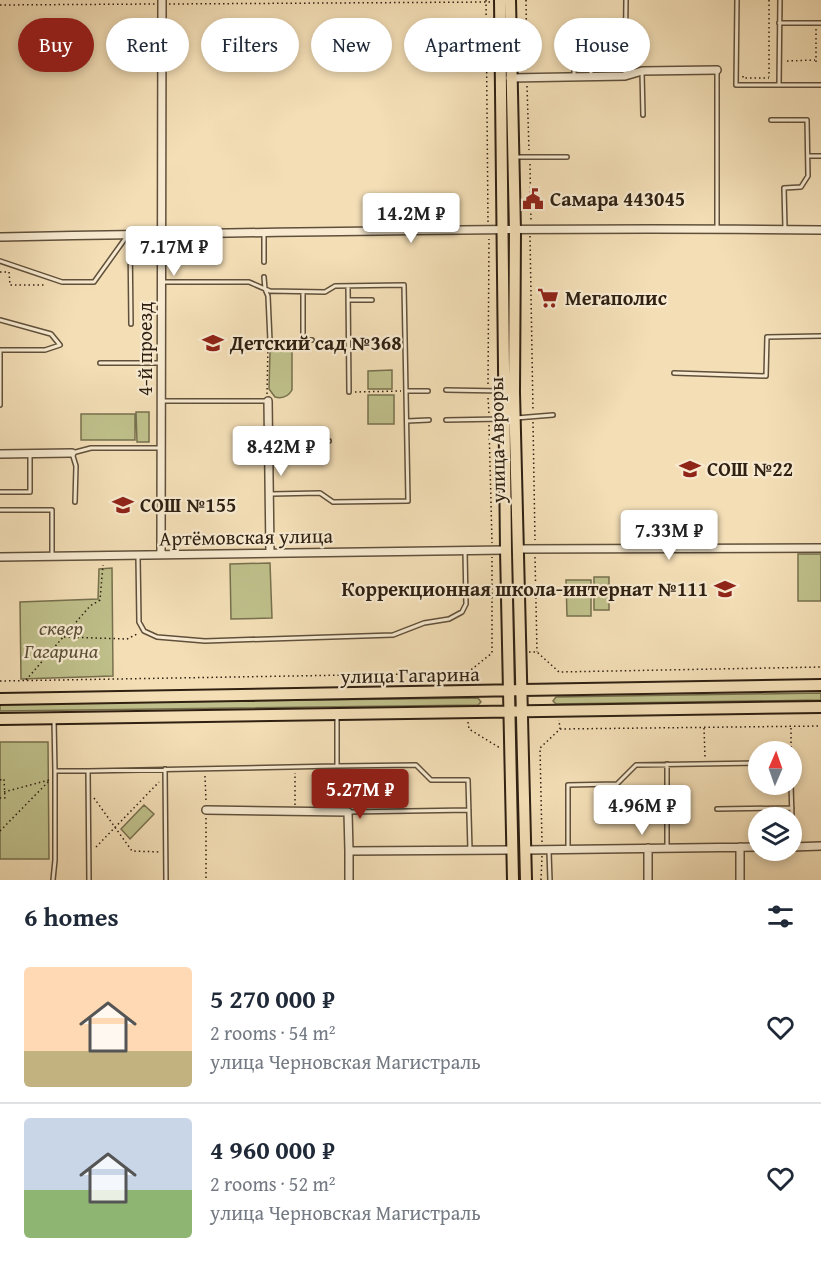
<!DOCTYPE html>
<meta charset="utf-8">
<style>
:root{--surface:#fff;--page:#f6f6f7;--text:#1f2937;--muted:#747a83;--line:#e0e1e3;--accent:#8f2418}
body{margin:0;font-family:"Gentium Book Plus",serif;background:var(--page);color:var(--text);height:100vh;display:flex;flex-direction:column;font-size:22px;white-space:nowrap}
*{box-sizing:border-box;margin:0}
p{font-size:20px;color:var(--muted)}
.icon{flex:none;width:33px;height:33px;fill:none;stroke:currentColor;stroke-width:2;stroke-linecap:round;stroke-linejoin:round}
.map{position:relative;height:880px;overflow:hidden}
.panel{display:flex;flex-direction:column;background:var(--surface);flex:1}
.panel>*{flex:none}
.top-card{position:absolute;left:18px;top:18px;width:786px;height:54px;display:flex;gap:12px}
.needle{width:39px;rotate:2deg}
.buttons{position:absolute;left:748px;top:741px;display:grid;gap:12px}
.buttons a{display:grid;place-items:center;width:54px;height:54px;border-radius:50%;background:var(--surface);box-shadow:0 3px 9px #0003;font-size:30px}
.price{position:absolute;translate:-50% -51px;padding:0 14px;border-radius:6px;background:#fff;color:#222;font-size:20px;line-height:39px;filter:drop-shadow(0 2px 3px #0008)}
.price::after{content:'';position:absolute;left:50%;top:36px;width:18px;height:14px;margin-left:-9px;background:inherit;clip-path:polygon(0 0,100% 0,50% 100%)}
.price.current{background:var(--accent);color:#fff}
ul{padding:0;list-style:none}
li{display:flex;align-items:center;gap:18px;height:150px;padding:0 24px}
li+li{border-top:2px solid var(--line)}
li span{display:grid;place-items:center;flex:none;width:168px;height:120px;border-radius:6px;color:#555}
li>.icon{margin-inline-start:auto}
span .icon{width:72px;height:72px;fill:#fffc;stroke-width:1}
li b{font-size:26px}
h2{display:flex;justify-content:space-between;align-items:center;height:72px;padding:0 24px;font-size:26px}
.chip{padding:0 21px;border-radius:27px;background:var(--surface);box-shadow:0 3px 9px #0003;font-size:21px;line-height:54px}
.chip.current{background:var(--accent);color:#fff}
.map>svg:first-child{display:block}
.green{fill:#bfc08b;stroke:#77704e;stroke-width:1.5}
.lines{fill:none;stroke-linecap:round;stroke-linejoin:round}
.service-casing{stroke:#60503b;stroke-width:6}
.minor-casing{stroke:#60503b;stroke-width:10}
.primary-casing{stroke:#2f2012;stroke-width:14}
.path{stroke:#2f2012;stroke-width:1.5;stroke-dasharray:1.5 3;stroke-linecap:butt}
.service{stroke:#f7ead0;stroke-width:3}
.minor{stroke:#f7ead0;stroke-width:7}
.primary{stroke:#f3deb6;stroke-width:10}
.labels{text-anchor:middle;stroke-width:4.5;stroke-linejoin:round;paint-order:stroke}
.poi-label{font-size:20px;font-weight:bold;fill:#2f2012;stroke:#f7ead0;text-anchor:start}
.street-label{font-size:20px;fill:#2f2012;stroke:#f7ead0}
.park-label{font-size:20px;font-style:italic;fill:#5a5036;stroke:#f7ead0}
</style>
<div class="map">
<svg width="821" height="880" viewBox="0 0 821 880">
<rect width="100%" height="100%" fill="#f3deb6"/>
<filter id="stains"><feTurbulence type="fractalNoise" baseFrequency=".00333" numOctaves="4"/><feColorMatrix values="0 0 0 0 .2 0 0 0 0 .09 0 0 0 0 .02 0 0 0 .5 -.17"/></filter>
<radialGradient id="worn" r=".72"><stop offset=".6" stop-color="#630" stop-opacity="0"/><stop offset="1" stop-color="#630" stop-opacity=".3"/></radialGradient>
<path class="green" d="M281 346 292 352V390C288 397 283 399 275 397L269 389 270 352 275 347Z
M392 370V389H368V371Z
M368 395H394V424H368Z
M136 412H149V442H137Z
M81 414H135V440H81Z
M798 554H821V601H798Z
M270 563 272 618 231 619 230 564Z
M112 568 113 676 21 679 20 602 98 599 99 569Z
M594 577H609V610H594Z
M566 580H591V616H567Z
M821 693V700L556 704 553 701 556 697Z
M478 698 481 702 478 705 0 711V704Z
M0 742H48L49 859H0Z
M144 805 154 814 130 839 121 829Z"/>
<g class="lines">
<defs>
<path id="service" d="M737 0 736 85H779
M780 0 779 85H821
M779 23H821
M642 72 643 115
M574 76V49H590L591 74
M625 76 626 0
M771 120H807L808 176 801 187 784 188 785 228
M808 156H821
M517 157H567
M717 228V71
M264 234V262
M130 236 131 324
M0 261 62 282H94L127 236
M264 277 265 289 270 291 325 292 335 286 404 285 408 501 333 502 320 493 271 494
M163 282H249L265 289 268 296 270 341
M348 286 349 392
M303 292V340H312
M348 300H372
M0 320 51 334 60 345 45 350H0
M100 363H161
M674 373 766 376 767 337 821 336
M446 390 502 391
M406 391H428
M162 401H268
M0 405V351
M516 418 553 415
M446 420 502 419
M407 421 429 420
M270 441H329
M0 492H30V455
M75 502 76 466 72 453 91 448H160
M0 510H52V554
M138 557 139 622 144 631 157 637 205 641 393 635 424 623 449 619 462 612 466 604 465 551
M54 720 55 771H88L337 766V716
M667 764V846
M338 766 416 765 431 780H468L470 850
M165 769 166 880
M88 771 89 880
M791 784 792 818
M717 809 792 808
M348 812 469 810
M792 823V845
M568 848V785L617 784 636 765 759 763
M549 852 550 880
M53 880 55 860V771"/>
<path id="minor" d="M510 78 625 76 642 71 717 70
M0 237C274 232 547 227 821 230
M268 401 270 553
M0 454 72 453
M517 549 821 548
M161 554 162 0
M0 557 506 550
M206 810 348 812 349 851 512 850
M740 847V880
M792 847 821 846
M648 848V880
M525 850 759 847
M349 851V880"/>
<path id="primary" d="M500 0 506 550 513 880
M510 0 515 231 514 392 526 880
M0 699 821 685
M0 719 821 707"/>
</defs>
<use href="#service" class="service-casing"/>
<use href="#minor" class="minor-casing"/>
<use href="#primary" class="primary-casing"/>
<path class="path" d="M486 0 488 222
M526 0 527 69
M769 0V77
M169 4 491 2
M0 5 155 4
M816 29V63
M787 61 815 60
M743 76V78H769
M527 86 529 150
M530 164 531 222
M530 236 533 411
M0 272H9L10 285H45
M488 384 489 239
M355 392 401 391
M267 394 268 345
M488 398 489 414
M533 422 535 540
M489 425 492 543
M535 557 537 652
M64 637 127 639 139 633
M529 652H537L559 672 821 667
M26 680 90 606 100 600 103 565
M0 681 467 673
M468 681 467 673 492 653V557
M468 722 469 729 500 748
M704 728 705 757
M560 729 821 726
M791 752V727
M205 776 206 801
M0 780 4 779 5 798H0
M4 792 49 780
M94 798 132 851 161 852
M295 805V773
M206 818V880
M0 831 50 780
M542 842 540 748 560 729 559 720
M96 847 159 782
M541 880 542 856"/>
<use href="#service" class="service"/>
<use href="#minor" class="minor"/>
<use href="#primary" class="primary"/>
</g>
<defs>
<symbol id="civic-bare" viewBox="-9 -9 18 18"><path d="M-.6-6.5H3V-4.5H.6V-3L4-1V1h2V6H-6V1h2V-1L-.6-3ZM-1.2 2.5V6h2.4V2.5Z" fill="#8f2418" stroke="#f7ead0" stroke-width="2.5" paint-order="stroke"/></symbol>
<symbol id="supermarket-bare" viewBox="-9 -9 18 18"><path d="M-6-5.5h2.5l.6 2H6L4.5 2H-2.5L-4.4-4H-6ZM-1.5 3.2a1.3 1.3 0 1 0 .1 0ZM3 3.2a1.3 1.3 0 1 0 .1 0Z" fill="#8f2418" stroke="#f7ead0" stroke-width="2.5" paint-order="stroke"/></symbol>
<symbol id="school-bare" viewBox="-9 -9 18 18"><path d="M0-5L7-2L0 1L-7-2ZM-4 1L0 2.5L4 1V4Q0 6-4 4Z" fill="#8f2418" stroke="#f7ead0" stroke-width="2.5" paint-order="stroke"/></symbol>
</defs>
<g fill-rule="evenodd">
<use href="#civic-bare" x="518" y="184" width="30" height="30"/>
<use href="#supermarket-bare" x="533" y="283" width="30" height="30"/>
<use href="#school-bare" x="198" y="328" width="30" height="30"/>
<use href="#school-bare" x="675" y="454" width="30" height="30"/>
<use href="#school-bare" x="108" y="490" width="30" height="30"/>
<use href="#school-bare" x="710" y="574" width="30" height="30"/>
</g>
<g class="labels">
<g class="poi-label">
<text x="550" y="206">Самара 443045</text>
<text x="565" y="305">Мегаполис</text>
<text x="230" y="350">Детский сад №368</text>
<text x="707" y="476">СОШ №22</text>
<text x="140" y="512">СОШ №155</text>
<text x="708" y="596" text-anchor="end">Коррекционная школа-интернат №111</text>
</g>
<g class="street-label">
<text transform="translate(145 349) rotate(-90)" y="7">4-й проезд</text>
<text transform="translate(497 440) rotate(-91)" y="7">улица Авроры</text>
<text transform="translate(246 537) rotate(-1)" y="7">Артёмовская улица</text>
<text transform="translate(410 675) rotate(-1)" y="7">улица Гагарина</text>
</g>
<g class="park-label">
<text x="61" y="635">сквер<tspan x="61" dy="23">Гагарина</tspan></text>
</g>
</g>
<rect width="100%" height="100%" filter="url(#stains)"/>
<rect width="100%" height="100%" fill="url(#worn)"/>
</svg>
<div class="buttons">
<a><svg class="needle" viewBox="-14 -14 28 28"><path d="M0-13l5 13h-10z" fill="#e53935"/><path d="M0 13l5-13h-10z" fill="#747a83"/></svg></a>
<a><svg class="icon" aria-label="layers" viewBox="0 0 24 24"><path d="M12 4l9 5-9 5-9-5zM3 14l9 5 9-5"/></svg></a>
</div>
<b class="price" style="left:411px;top:244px">14.2M ₽</b>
<b class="price" style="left:174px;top:277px">7.17M ₽</b>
<b class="price" style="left:281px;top:477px">8.42M ₽</b>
<b class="price" style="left:669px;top:561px">7.33M ₽</b>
<b class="price current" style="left:360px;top:820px">5.27M ₽</b>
<b class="price" style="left:642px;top:836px">4.96M ₽</b>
<div class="top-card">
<a class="chip current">Buy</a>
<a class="chip">Rent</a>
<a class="chip">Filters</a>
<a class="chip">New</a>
<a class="chip">Apartment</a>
<a class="chip">House</a>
</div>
</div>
<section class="panel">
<h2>6 homes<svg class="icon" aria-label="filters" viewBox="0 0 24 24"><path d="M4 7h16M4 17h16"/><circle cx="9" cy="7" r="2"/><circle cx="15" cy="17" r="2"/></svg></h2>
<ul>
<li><span style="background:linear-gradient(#ffd9b3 70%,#c2b280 0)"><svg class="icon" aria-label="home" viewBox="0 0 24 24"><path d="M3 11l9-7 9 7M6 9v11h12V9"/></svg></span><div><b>5 270 000 ₽</b><p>2 rooms · 54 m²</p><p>улица Черновская Магистраль</p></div><svg class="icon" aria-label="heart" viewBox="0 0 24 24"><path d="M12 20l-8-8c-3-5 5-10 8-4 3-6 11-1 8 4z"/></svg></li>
<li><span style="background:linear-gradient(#c9d6e8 60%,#8fb573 0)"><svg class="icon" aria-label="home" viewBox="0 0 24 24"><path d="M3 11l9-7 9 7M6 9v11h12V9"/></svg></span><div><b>4 960 000 ₽</b><p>2 rooms · 52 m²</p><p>улица Черновская Магистраль</p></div><svg class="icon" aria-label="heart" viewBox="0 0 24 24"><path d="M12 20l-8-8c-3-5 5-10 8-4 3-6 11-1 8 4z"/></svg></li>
</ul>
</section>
